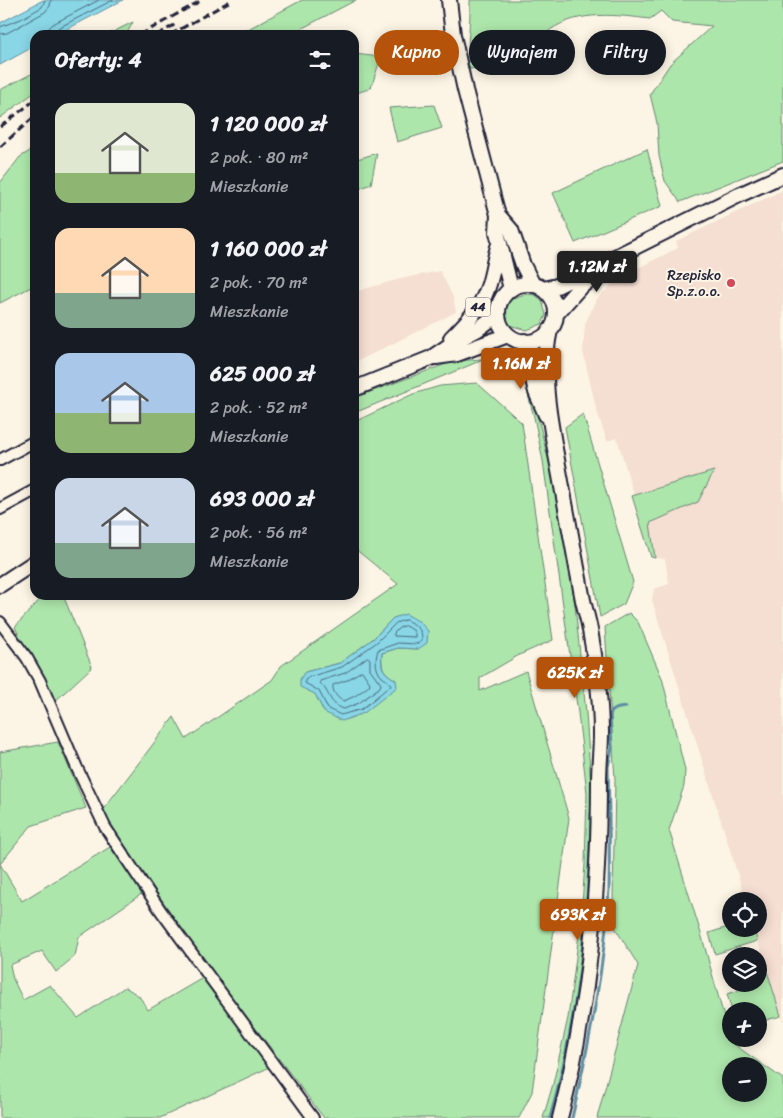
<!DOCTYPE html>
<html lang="pl">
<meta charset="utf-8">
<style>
:root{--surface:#171b24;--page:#242831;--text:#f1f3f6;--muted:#9ea1a6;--accent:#b45309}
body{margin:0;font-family:Sriracha,sans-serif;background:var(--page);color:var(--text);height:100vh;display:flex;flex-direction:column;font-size:19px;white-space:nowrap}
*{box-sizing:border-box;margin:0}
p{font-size:16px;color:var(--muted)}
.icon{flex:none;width:28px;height:28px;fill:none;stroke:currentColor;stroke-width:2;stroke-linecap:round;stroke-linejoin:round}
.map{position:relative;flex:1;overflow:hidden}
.side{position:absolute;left:30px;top:30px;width:329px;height:570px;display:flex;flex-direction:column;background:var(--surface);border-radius:15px;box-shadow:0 2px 12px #0003}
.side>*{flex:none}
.banner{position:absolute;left:374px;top:30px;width:334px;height:45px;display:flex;gap:10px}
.tools{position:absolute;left:722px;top:892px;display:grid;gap:10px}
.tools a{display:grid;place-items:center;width:45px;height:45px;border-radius:50%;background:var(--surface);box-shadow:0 2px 12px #0003;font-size:25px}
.price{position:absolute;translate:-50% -42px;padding:0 11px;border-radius:5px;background:var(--accent);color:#fff;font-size:16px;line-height:32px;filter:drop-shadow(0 1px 2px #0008)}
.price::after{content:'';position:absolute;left:50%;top:30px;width:15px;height:11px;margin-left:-8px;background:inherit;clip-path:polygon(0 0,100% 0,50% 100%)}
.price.current{background:#222;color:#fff}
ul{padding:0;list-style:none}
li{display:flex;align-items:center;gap:15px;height:125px;padding:0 25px}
li span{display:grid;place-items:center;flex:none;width:140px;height:100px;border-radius:15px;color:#555}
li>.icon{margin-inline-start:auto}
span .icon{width:60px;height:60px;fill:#fffc;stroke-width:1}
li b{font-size:21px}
h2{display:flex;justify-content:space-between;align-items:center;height:60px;padding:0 25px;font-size:21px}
.tag{padding:0 18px;border-radius:22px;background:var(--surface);box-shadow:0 2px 12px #0003;font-size:18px;line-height:45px}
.tag.current{background:var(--accent);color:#fff}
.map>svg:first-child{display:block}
.built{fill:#f5ded2}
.green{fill:#ade6ab;stroke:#688473;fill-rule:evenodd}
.water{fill:#88d6e6;stroke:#5f8ea2}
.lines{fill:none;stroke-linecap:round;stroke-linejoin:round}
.shore{stroke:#4b6a7f;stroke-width:1}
.stream{stroke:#5f8ea2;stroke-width:3}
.minor-casing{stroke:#22223b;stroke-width:14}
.major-casing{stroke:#22223b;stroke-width:18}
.minor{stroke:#fcf5e5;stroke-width:10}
.major{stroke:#fcf5e5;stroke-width:14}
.rail{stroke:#22223b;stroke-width:3;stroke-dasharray:8 4;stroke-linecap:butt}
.poi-dot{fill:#d1495b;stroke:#fcf5e5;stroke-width:2}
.labels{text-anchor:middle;stroke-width:4;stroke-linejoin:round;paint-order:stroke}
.shield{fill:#fcf5e5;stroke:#63616e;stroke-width:1}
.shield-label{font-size:12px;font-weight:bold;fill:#22223b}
.poi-label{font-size:14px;fill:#22223b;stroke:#fcf5e5;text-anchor:end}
</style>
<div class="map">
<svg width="783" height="1118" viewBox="0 0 783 1118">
<rect width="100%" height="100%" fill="#fcf5e5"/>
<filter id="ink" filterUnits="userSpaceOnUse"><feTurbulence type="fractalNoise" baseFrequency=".02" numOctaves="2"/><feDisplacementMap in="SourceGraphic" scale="10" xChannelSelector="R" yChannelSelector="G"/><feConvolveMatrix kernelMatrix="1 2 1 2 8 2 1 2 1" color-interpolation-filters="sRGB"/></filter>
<g filter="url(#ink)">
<path class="built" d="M783 190V1022L754 929H759V901H746L652 600 654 589 669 584 665 559 651 557 632 496 634 495 617 438 607 441 596 408 583 352 585 324 596 300 618 278 678 248 676 241Z
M440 271 453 297 456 312 354 363V292L400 279Z"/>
<path class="green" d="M302 0H356L295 32 298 35H237Z
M470 0H783V161L680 202 665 181 659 156 657 123 650 94 670 64 712 26 672 22 661 11 650 19C618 15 579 10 550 30 543 36 537 49 532 56L499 66 469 69C466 46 471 23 470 0Z
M133 22 126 35H107Z
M354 54 381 57 371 88 354 94Z
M35 72V92L0 118V90Z
M434 105 442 128 397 142 389 108Z
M35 148V285L0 303V183L20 157Z
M647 149 662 206 575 243 553 193Z
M377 153 371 184 354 191V160Z
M528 294 535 295 542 300 546 315 542 324 527 330 505 324C499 306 511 296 528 294Z
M482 359 475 363 354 413V398L454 361Z
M527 374 552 474 568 556 575 605 586 713 593 815 591 877 578 1005 566 1064 552 1118H543L553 1084 568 1018 581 919 585 864 587 793 578 713 543 461 534 417 523 376Z
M477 383 522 423 553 640 519 655 480 678V691L526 671 569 818 532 1092 519 1118H324L202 958 101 812 174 717 186 739 272 680 281 666 398 584 354 548V422L413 394 440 386ZM393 618 418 649 398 648 382 653C381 669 383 672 396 680L324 712 305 672 340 663 374 638Z
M583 414 633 582 624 604 600 617 565 427Z
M714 471 698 502 650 523 655 558 651 557 632 496Z
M44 595H63L92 667 51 705 15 627Z
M629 613 638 622 662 678 685 770 684 786 669 830 702 937 727 1028 732 1043 783 1079V1118H597L638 965 609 918 613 901 615 779 605 627ZM731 1066H759V1094H731Z
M58 742 86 808 31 826 0 864 22 901 110 847 143 893 79 937 75 956 56 972 42 951 10 965 13 979 23 1000 50 985 78 1018 125 987 139 996 148 1010 206 976 270 1067 160 1118H0V752Z
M731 926V929H754L757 941 715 954 709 933Z
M763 958 781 1016 759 1022V1011H732L727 994 759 984V959Z"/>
<path class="water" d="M43 0H123L56 35H35V46L0 65V23Z
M406 614 420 622 428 631 427 643 418 649 398 648 382 653C380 669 383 672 396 680L397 687 364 713 342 721 324 712 315 694 300 687V679L305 672 340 663 374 638 393 618Z"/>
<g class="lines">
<path class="shore" d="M0 27 21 19 42 7 45 0
M0 34 7 33 45 12 50 6 51 0
M48 35 49 28 53 24 99 0
M55 35 58 28 113 0
M406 620C415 625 423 629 422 640L417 644 398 643 378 650C375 659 375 670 382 677 386 680 389 681 391 685L362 709 341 715 328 709 319 691 305 683V680L309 677 342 667 377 642 396 623Z
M405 626 413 630 415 634V637L394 636V633L399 628Z
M368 657 370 659V669L381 684 380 687 359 703 344 709C328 704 331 693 320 683V681L345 673Z
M362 671 370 683 369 686 355 696 344 701C337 699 332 691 333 685L347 680Z"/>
<path class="stream" d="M550 1118C578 1019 589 916 591 813
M572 1118C589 1043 605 966 609 889 610 849 609 808 608 767L612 748 610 714C614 708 619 708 626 707"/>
<defs>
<path id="minor" d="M0 460 35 441
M0 509 35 490
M0 622 27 658 40 681 77 768 105 827 161 911 313 1118"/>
<path id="major" d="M449 0 453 35 465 90 498 215 497 232 511 289
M498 215 511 230 523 265 533 285
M498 313a29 29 0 1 1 58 0a29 29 0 1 1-58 0Z
M543 289 557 286 739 195 783 175
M556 314 579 288 606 268
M550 330C540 374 550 422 558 465 566 508 574 552 582 595 584 607 588 618 590 630 596 664 601 699 601 733 601 749 599 765 599 781 599 896 589 1006 560 1118
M451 338C466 323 481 308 488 287 493 273 494 258 499 244
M524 341 536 392 546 415
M436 357 457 354 508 335
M354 389 431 358 459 339 478 329 498 314
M0 585 35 562"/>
</defs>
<use href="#minor" class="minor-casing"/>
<use href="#major" class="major-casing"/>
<use href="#minor" class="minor"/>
<use href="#major" class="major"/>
<path class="rail" d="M140 35 202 0
M157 35 176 24
M170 35 232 0
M0 127 35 100
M0 147 35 116"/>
</g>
</g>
<circle class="poi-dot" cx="731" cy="283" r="5"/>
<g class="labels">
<rect class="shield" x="465.5" y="297.5" width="25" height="19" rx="4"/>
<g class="shield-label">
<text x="478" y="311">44</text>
</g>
<g class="poi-label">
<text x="721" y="280">Rzepisko<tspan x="721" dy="16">Sp.z.o.o.</tspan></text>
</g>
</g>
</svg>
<div class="tools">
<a><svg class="icon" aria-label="locate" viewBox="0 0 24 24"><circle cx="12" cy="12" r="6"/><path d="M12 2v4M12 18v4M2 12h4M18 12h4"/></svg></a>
<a><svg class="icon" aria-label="layers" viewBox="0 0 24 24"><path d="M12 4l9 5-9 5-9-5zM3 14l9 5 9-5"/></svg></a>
<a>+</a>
<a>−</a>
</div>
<b class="price current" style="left:597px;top:293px">1.12M zł</b>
<b class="price" style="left:521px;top:390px">1.16M zł</b>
<b class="price" style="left:575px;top:699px">625K zł</b>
<b class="price" style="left:578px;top:941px">693K zł</b>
<div class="banner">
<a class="tag current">Kupno</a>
<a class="tag">Wynajem</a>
<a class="tag">Filtry</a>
</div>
<section class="side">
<h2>Oferty: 4<svg class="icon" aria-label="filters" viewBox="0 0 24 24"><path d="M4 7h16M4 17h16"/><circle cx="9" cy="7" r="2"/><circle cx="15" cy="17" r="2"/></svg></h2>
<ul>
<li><span style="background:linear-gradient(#dfe7d0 70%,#8fb573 0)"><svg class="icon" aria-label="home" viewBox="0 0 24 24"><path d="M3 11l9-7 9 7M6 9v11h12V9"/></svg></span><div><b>1 120 000 zł</b><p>2 pok. · 80 m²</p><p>Mieszkanie</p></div></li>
<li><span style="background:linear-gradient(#ffd9b3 65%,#7fa58c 0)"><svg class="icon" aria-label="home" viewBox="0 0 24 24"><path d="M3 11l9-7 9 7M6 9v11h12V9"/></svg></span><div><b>1 160 000 zł</b><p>2 pok. · 70 m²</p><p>Mieszkanie</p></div></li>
<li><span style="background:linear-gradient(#a9c7e8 60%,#8fb573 0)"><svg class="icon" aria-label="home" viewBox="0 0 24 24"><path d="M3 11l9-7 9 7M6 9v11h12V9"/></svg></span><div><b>625 000 zł</b><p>2 pok. · 52 m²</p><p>Mieszkanie</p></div></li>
<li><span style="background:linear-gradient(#c9d6e8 65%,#7fa58c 0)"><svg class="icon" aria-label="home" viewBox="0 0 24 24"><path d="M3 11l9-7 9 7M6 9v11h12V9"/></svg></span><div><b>693 000 zł</b><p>2 pok. · 56 m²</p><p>Mieszkanie</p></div></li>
</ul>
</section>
</div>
